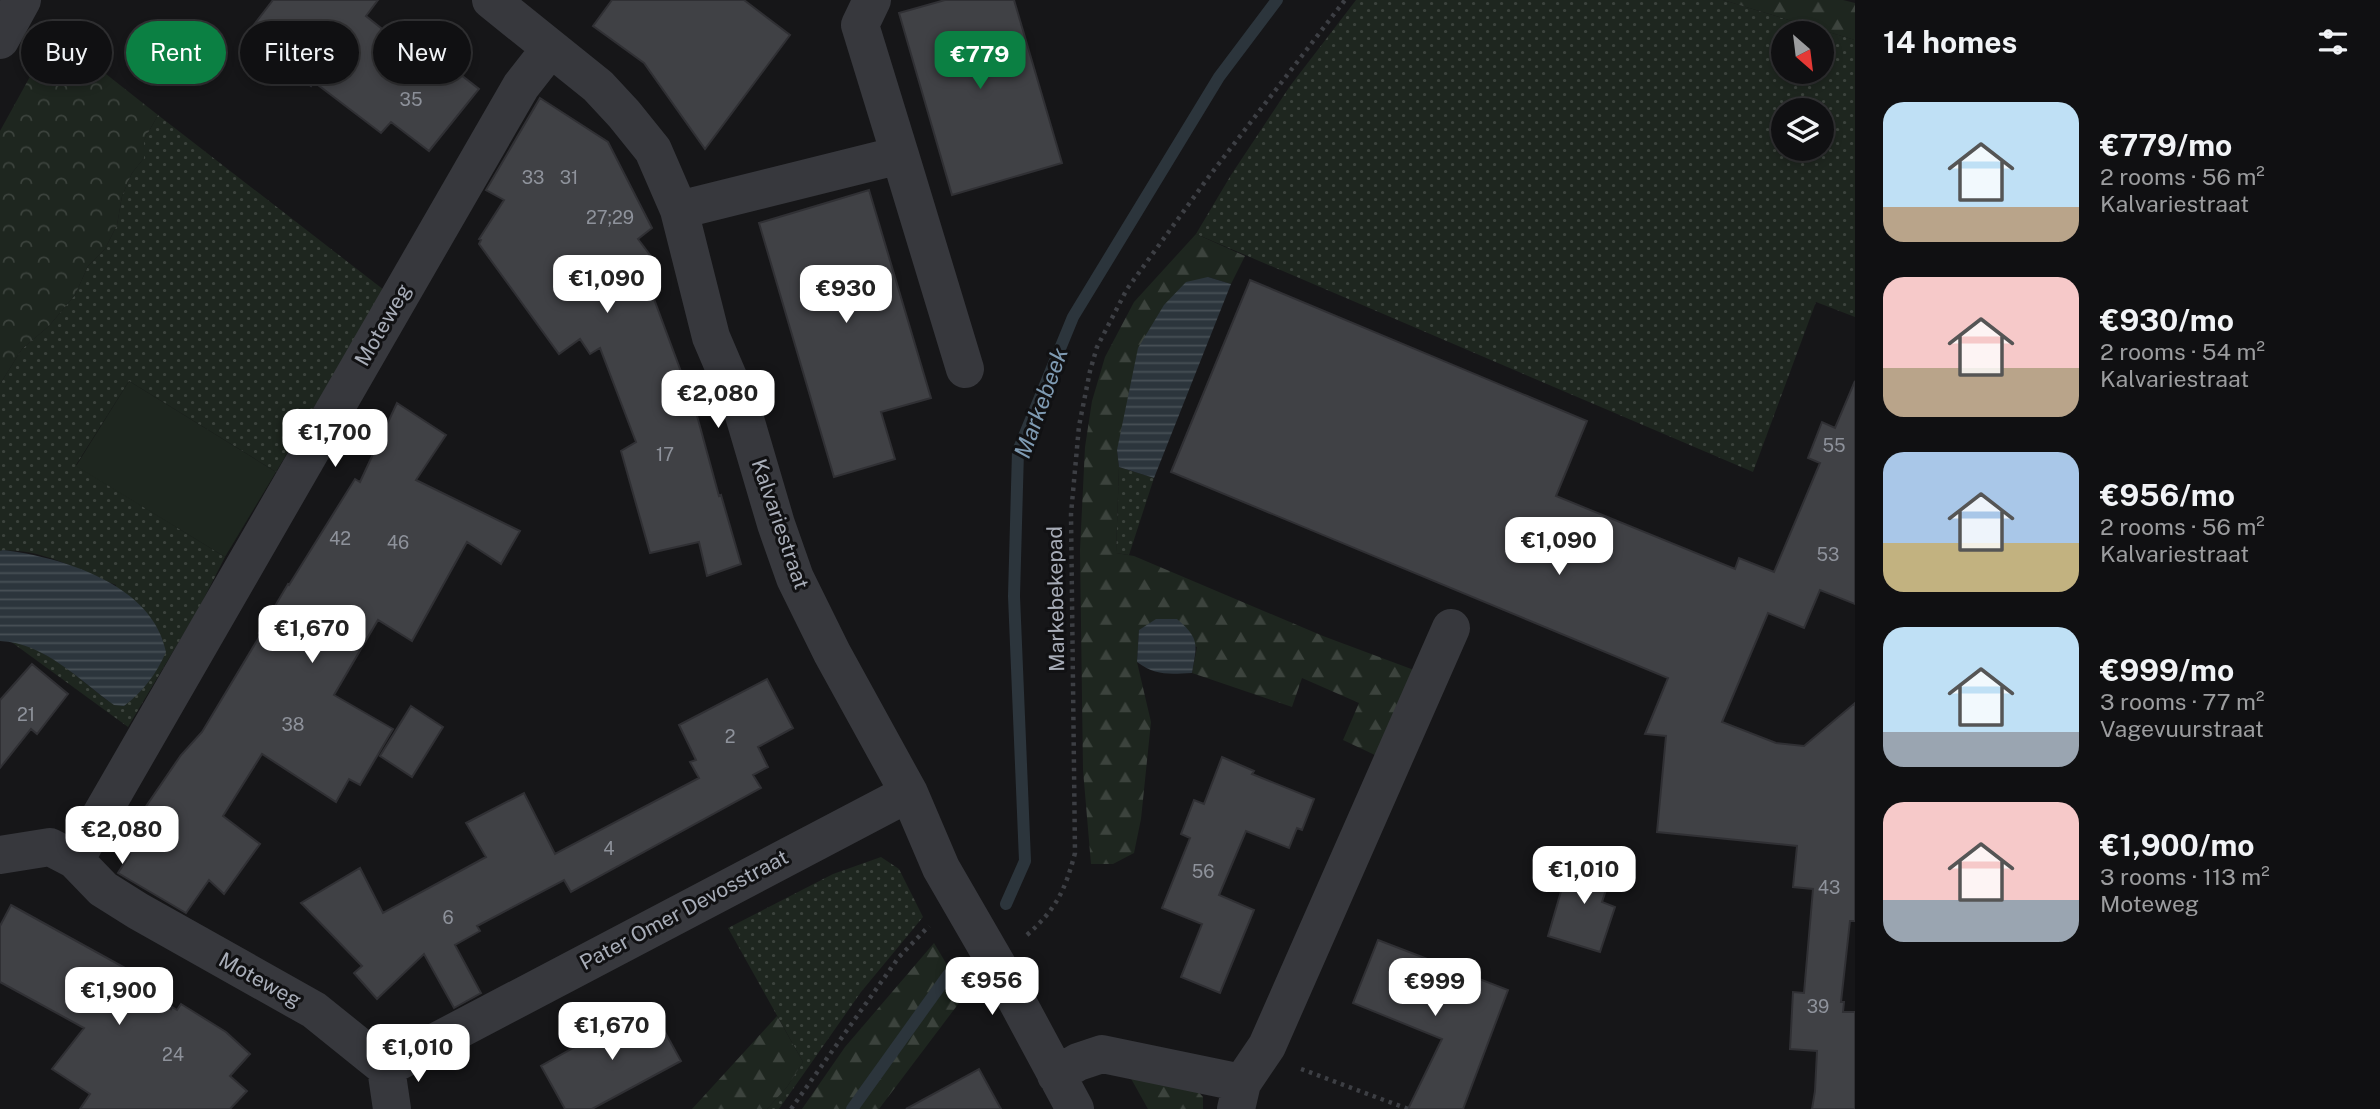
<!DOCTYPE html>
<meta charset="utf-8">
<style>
:root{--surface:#101012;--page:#1e1e20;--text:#f1f3f6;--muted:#9c9d9f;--line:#303032;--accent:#0b8043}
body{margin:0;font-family:"Public Sans",sans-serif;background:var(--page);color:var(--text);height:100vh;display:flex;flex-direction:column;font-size:26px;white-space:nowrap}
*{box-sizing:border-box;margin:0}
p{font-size:23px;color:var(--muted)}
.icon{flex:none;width:38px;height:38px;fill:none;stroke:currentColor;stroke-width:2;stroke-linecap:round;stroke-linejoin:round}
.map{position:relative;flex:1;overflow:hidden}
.sheet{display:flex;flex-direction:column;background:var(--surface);width:525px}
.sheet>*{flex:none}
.guide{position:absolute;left:21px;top:21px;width:665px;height:63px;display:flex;gap:14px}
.needle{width:46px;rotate:152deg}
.controls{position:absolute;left:1771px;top:21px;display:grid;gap:14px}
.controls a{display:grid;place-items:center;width:63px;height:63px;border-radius:50%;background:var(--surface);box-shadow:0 4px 10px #0003,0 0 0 2px var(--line);font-size:35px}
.price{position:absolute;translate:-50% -60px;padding:0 16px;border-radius:14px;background:#fff;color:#222;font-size:23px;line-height:46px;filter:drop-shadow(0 2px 4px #0008)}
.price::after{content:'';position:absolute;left:50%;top:42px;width:21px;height:16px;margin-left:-10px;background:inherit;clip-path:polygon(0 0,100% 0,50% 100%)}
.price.current{background:var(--accent);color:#fff}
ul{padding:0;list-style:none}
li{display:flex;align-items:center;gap:21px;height:175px;padding:0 28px}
li span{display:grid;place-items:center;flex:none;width:196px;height:140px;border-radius:21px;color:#555}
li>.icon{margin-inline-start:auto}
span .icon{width:84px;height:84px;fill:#fffc;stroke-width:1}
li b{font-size:30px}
h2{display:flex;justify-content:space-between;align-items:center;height:84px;padding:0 28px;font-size:30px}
.pill{padding:0 24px;border-radius:32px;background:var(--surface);box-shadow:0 4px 10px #0003,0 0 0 2px var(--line);font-size:24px;line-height:63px}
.pill.current{background:var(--accent);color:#fff}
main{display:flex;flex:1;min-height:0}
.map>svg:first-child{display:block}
.grass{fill:url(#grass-dots);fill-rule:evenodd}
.forest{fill:url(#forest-firs)}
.park{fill:url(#park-crowns)}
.pitch{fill:#1e261f}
.water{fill:url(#water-rules)}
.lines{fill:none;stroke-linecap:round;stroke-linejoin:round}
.stream{stroke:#2c353c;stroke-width:12}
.building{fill:#404145;stroke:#303034;stroke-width:2}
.path{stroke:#3d3f44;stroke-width:4.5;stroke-dasharray:3.5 5;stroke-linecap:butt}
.minor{stroke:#37383d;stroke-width:38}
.labels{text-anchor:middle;stroke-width:6;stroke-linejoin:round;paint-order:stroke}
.number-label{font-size:18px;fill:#8e929b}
.street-label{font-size:21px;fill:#a8adb8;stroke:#111113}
.water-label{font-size:23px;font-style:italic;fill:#7f9bb3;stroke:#111113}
</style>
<main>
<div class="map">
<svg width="1855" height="1109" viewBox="0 0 1855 1109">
<defs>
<pattern id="grass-dots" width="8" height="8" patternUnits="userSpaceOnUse" patternTransform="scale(1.75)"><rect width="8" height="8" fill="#1e261f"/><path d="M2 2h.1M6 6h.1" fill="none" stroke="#3c433d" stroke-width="1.8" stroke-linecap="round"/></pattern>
<pattern id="forest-firs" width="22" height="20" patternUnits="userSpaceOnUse" patternTransform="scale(1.75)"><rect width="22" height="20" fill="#1e261f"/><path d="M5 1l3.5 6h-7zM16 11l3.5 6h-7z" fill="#3c433d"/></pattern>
<pattern id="park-crowns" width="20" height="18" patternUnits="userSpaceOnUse" patternTransform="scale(1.75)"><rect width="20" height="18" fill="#1e261f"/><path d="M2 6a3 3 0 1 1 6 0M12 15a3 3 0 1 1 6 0" fill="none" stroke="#3c433d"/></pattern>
<pattern id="water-rules" width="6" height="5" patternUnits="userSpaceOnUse" patternTransform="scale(1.75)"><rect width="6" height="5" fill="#2c353c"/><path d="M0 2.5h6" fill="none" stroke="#485056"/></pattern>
</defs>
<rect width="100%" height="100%" fill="#161618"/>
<path class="grass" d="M1356 0H1723L1855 40V317L1816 302 1753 472 1196 234 1231 175 1290 86ZM1783 33H1822V72H1783ZM1783 110H1822V149H1783Z
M158 115 384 290 276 472 129 381 76 465 225 557 199 608 128 727 10 641C48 648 78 678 108 701L116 585C79 571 40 547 0 551V384L22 349 49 326 75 295 88 266 105 249 117 225 122 196 132 173 144 158V140Z
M1119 467 1154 478 1129 555 1116 553Z
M881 857 899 869 923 917 861 992 779 1109H767L787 1087 803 1062 728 928 833 874Z"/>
<path class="forest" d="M1723 0H1843L1855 3V40Z
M1196 234 1245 256 1231 284 1208 277 1117 450 1119 467 1116 553 1134 556 1323 636 1414 670 1377 756 1343 740 1359 703 1302 678 1292 707 1192 673 1197 647 1139 631 1137 662 1151 722 1141 819 1134 853 1113 864H1091L1083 770 1080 550 1085 447 1092 401 1105 357 1134 302Z
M934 943 965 995 879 1109H802L845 1047Z
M777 1016 803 1062 787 1087 767 1109H692Z
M1129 1075 1195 1088 1203 1097V1109H1148Z"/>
<path class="park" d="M54 33 158 115 144 140V158L132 173 122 196 117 225 105 249 88 266 75 295 49 326 22 349 0 384V131Z"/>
<path class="pitch" d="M129 381 276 472 225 557 76 466Z"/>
<path class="water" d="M1208 277 1231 284 1154 478 1119 467 1117 450 1138 348 1164 305 1186 282Z
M3 550C61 557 153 584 166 652 157 673 142 693 124 706L114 705C79 680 45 643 0 641V551Z
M1156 619H1177C1200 639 1197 644 1192 673 1169 674 1156 676 1137 662L1139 630Z"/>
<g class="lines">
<path class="stream" d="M1006 904 1025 861 1014 596 1018 451 1073 317 1219 77 1277 0
M852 1109 948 975"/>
</g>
<path class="building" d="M273 0H378L366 16 426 64 434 54 479 89 429 151 391 122 381 133 314 82 311 86 290 69 280 82 247 56 256 43 246 35Z
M612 0H744L790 35 705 149 644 63 593 26Z
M945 0H1014L1062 163 952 195 899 13Z
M540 98 608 142 652 228 638 239 656 263 644 272 696 412 719 496 721 495 741 564 707 576 699 542 650 553 621 451 636 442 600 348 590 354 580 339 559 354 479 244 481 240 479 239 504 200 486 190Z
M869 190 931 398 881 412 895 459 834 477 759 223Z
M1250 280 1587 421 1556 496 1735 569 1739 558 1774 572 1820 463 1808 458 1822 422 1835 428 1855 381V604L1820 590 1804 628 1768 613 1722 722 1776 743 1804 746 1855 703V921H1850L1841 1002H1844L1843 1012H1855V1109H1812L1815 1091 1817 1051 1790 1049 1793 992 1804 993 1813 889 1793 887 1797 846 1657 832 1666 736 1645 734 1668 678 1171 472Z
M397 403 446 435 416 480 520 531 501 564 467 542 412 641 378 620 334 695 393 729 360 785 349 779 336 802 262 754 223 816 260 844 224 894 209 880 186 913 118 873 130 854 119 846 181 755 202 732 261 634 259 633 288 584 289 585 355 479 360 482Z
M32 664 68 694 37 734 31 729 0 768V700Z
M767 679 793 728 758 747 768 767 753 775 761 788 571 892 564 880 477 926 480 931 455 945 481 993 454 1008 424 954 377 999 354 973 362 966 301 903 360 868 383 913 486 857 466 823 524 793 555 854 699 778 690 762 696 760 679 725Z
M411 706 443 727 412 777 380 756Z
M1222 757 1254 771 1252 774 1314 799 1302 830 1297 828 1289 848 1246 831 1219 895 1254 910 1220 993 1181 977 1202 924 1162 908 1190 838 1181 834 1194 800 1204 804Z
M1577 854 1614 866 1602 902 1615 907 1600 952 1548 936 1562 888 1566 890Z
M11 905 127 969 136 988 171 1009 172 1007 177 1010 181 1004 226 1032 250 1054 230 1076 247 1091 230 1109H80L90 1094 52 1069 84 1028 0 982V926Z
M1378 940 1508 990 1463 1109H1408L1442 1039 1353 1003Z
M650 1005 681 1061 592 1109H565L541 1066Z
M979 1069 1001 1109H906Z"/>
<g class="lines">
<path class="path" d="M1027 935C1056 909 1065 891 1075 853L1071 514 1079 426 1090 371 1097 347 1127 289 1210 175 1345 0
M1301 1069 1408 1109
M791 1109 899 957 929 926"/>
<path class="minor" d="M491 0 598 86 624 114 653 150 679 210 711 337 743 412 776 524 795 578 832 653 909 793 941 868 1004 977 1075 1109
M0 40 22 0
M900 155 965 369
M679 210 900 155 860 25 872 0
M0 855 50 847 75 860 103 889 138 911 314 1010 386 1068 392 1109
M75 860 521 86 550 49
M386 1068 909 793
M1056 1075 1078 1062 1102 1054 1242 1083
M1236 1109 1242 1083 1267 1046 1451 628"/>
</g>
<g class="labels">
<g class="number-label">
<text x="411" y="106">35</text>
<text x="533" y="184">33</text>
<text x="569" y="184">31</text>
<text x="610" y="224">27;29</text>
<text x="1834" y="452">55</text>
<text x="665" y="461">17</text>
<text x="340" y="545">42</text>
<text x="398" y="549">46</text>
<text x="1828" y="561">53</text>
<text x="26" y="721">21</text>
<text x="293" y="731">38</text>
<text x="730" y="743">2</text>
<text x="609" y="855">4</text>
<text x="1203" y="878">56</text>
<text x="1829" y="894">43</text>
<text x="448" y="924">6</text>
<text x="1818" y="1013">39</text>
<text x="173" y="1061">24</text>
</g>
<g class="street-label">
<text transform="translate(383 325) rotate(-60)" y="7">Moteweg</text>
<text transform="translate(780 524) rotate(71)" y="7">Kalvariestraat</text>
<text transform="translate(1056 599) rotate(-91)" y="7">Markebekepad</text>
<text transform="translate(684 910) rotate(-28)" y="7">Pater Omer Devosstraat</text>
<text transform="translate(260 980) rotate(29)" y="7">Moteweg</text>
</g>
<g class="water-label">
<text transform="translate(1041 403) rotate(-70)" y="8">Markebeek</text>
</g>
</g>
</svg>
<div class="controls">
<a><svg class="needle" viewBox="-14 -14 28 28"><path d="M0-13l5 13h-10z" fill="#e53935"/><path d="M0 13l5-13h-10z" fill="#9c9d9f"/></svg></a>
<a><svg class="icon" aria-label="layers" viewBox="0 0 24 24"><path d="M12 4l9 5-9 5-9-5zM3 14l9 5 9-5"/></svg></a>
</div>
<b class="price current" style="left:980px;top:91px">€779</b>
<b class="price" style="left:607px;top:315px">€1,090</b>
<b class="price" style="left:846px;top:325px">€930</b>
<b class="price" style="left:718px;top:430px">€2,080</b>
<b class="price" style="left:335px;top:469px">€1,700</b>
<b class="price" style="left:1559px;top:577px">€1,090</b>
<b class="price" style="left:312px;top:665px">€1,670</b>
<b class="price" style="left:122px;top:866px">€2,080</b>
<b class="price" style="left:1584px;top:906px">€1,010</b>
<b class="price" style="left:992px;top:1017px">€956</b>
<b class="price" style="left:1435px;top:1018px">€999</b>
<b class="price" style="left:119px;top:1027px">€1,900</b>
<b class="price" style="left:612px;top:1062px">€1,670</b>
<b class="price" style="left:418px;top:1084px">€1,010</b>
<div class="guide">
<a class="pill">Buy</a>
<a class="pill current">Rent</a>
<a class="pill">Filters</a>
<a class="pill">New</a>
</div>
</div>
<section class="sheet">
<h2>14 homes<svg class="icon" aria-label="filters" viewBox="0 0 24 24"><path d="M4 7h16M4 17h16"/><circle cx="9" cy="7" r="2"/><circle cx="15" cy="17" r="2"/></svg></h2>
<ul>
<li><span style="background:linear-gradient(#bfe0f5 75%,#b9a48a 0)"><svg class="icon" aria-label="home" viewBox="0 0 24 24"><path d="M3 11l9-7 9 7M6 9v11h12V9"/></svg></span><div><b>€779/mo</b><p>2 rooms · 56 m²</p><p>Kalvariestraat</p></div></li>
<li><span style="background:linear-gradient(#f6c9c9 65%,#b9a48a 0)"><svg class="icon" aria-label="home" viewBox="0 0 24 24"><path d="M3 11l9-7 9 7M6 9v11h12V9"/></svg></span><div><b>€930/mo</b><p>2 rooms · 54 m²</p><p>Kalvariestraat</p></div></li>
<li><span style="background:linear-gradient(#a9c7e8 65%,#c2b280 0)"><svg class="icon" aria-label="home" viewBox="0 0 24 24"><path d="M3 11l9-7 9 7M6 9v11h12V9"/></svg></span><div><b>€956/mo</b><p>2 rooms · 56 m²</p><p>Kalvariestraat</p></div></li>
<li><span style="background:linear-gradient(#bfe0f5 75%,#9aa5b1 0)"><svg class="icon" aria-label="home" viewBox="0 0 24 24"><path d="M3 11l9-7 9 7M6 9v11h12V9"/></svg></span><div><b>€999/mo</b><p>3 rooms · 77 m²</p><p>Vagevuurstraat</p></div></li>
<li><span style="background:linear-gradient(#f6c9c9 70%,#9aa5b1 0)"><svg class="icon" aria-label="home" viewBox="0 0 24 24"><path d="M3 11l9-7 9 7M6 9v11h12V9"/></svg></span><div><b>€1,900/mo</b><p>3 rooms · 113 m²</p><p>Moteweg</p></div></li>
</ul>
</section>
</main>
